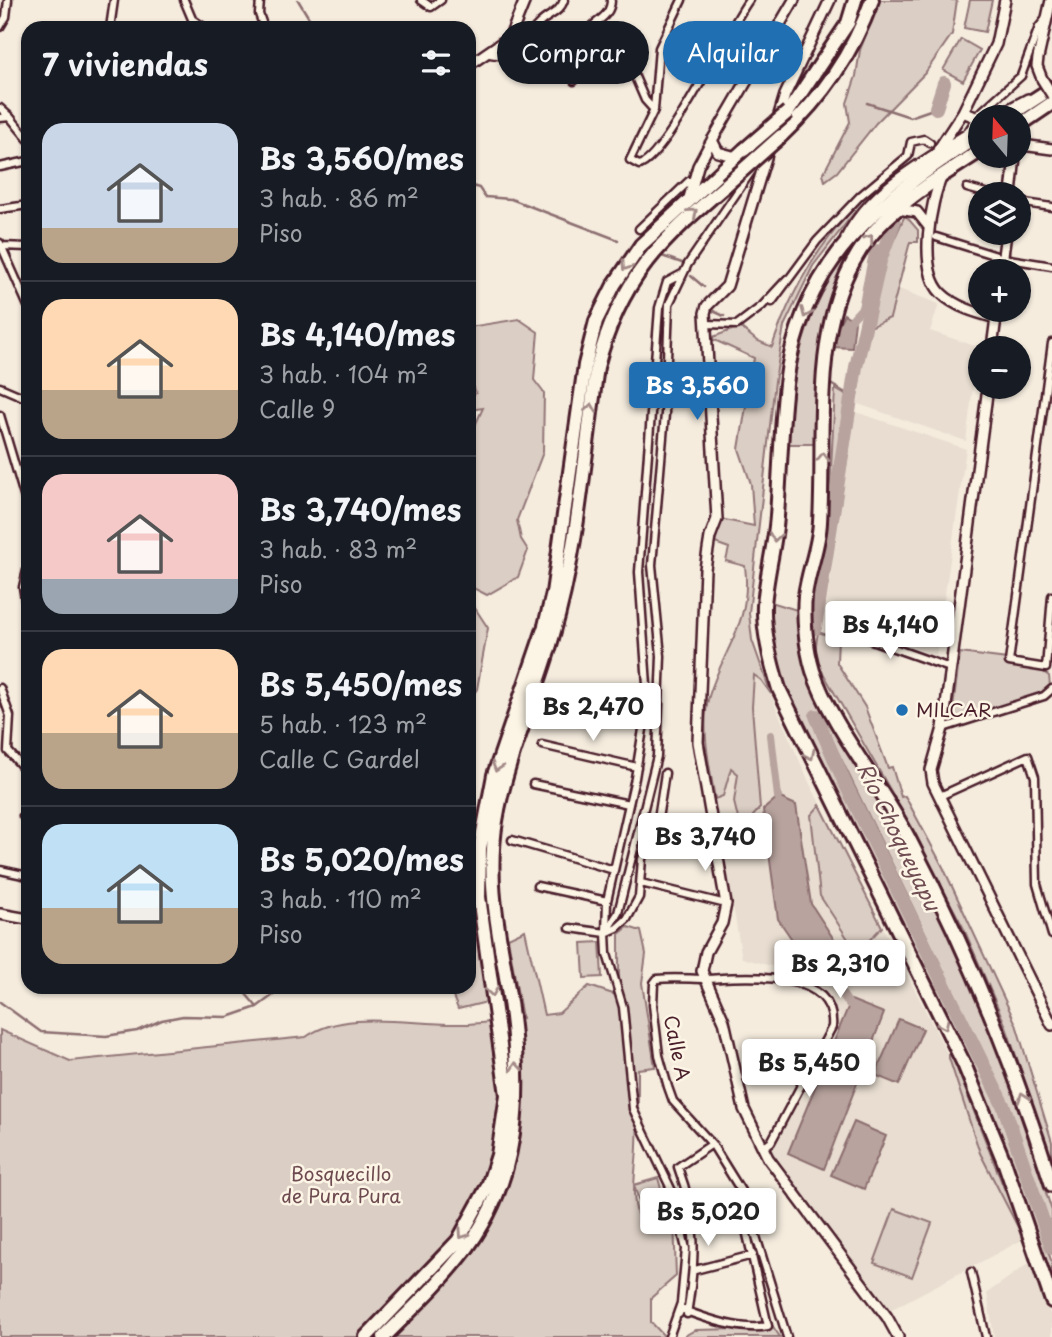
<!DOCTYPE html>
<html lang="es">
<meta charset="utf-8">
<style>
:root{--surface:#171b24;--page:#20242c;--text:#f1f3f6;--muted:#9ea1a6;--line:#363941;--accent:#1f6fb2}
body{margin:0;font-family:"Playpen Sans",sans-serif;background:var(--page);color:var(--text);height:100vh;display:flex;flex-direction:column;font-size:26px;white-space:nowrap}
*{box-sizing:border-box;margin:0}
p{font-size:23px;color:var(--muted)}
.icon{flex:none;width:38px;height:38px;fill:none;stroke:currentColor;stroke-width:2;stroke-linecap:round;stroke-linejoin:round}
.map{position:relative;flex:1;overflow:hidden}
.side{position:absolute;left:21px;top:21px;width:455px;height:973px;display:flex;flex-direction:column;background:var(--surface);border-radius:21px;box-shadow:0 2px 5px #0004}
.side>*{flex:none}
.hud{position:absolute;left:497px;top:21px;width:450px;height:63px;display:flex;gap:14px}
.needle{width:46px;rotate:341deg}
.buttons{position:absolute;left:968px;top:105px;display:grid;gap:14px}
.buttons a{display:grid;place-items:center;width:63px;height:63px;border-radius:50%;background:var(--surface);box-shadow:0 2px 5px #0004;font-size:35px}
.price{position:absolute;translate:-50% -60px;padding:0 16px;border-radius:7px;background:#fff;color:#222;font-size:23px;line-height:46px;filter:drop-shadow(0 2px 4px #0008)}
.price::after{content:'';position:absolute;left:50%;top:42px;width:21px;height:16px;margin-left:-10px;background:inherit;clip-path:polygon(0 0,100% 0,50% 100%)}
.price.selected{background:var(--accent);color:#fff}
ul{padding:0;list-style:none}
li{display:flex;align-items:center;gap:21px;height:175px;padding:0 21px}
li+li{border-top:2px solid var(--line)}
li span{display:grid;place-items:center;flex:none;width:196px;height:140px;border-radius:21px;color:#555}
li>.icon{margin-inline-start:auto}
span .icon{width:84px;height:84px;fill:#fffc;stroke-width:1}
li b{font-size:30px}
h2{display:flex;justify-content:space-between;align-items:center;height:84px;padding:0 21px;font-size:30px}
.chip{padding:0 24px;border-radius:32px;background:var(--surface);box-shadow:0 2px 5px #0004;font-size:24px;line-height:63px}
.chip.selected{background:var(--accent);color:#fff}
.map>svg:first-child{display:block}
.built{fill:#e8ddd0}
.green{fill:#dbcec4;stroke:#927678;stroke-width:2}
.water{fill:#b8a39e;stroke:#8c6e70;stroke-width:2}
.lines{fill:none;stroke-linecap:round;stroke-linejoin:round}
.stream{stroke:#8c6e70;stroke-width:2.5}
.canal{stroke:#b8a39e;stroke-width:8}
.river{stroke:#b8a39e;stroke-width:14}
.street-casing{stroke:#4a1f2b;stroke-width:11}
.secondary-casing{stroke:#4a1f2b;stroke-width:14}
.highway-casing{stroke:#4a1f2b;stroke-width:18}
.street{stroke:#fcf5e5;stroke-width:6}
.secondary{stroke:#fcf5e5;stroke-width:9}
.highway{stroke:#fcf5e5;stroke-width:12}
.secondary-bridge-casing{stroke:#4a1f2b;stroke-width:14;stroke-linecap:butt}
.highway-bridge-casing{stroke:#4a1f2b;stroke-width:18;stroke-linecap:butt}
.secondary-bridge{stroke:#fcf5e5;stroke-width:9}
.highway-bridge{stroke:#fcf5e5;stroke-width:12}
.oneway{stroke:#a38a88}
.poi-dot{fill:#1f6fb2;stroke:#fcf5e5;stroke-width:2.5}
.labels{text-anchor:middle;stroke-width:5;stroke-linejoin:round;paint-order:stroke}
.poi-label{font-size:19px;fill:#4a1f2b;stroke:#fcf5e5;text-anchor:start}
.street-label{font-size:19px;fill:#4a1f2b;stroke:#fcf5e5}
.park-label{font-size:19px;fill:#6e4b51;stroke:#fcf5e5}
.water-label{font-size:21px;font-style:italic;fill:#704d53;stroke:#fcf5e5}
</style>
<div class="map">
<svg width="1052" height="1337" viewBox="0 0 1052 1337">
<rect width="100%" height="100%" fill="#f5ecde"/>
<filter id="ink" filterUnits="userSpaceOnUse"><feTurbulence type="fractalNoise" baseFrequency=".0143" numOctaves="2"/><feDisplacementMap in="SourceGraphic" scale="14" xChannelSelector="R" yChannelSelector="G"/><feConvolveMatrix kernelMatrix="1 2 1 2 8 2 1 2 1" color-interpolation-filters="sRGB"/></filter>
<g filter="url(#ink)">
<path class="built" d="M899 289 939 304 930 331 978 347 966 441 858 404 868 328 890 318Z
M856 412 966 449 936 656 878 633 839 623 825 614Z
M749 613 752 640 776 708 809 782 948 1055 980 1153 1024 1239 890 1310 771 1151 840 1018 816 978 742 958 708 760 707 727 709 697Z
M1032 1261 1052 1319V1337H994L987 1293Z"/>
<path class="green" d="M880 0H957L952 34 925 73 876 123 837 172 825 181 823 174 850 122 847 103 856 76 860 50Z
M970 0H992L985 32 964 28Z
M961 39 980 50 963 81 943 70Z
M899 169 903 170 854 213 813 266 784 326 775 381 749 613 752 640 771 694 761 680 754 675 752 707 760 808 753 816 749 840 743 839 734 802 738 774 731 768 723 796 715 799C710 768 700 727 709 696 724 647 752 623 745 566L726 561 729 548 715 543 720 519 754 526 751 484 739 449 754 358 710 338 740 327 756 340 772 347C796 275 838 214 899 169Z
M905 215 918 230V242H910L890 318 868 328 887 255Z
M850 246 854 247 830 297 822 337 816 444H789C792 361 804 315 850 246Z
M519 319 538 332 534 380 544 393 543 452 517 520 521 539 528 550 518 577 487 595 469 586V432L473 430 483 408 469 410V396L476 393 469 375V327Z
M835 389 854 400 819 602 829 508Z
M469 599 488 628 477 689 469 700Z
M771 602 797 610 807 668 923 878 965 965 994 1036 1052 1211V1230L1008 1104 818 711 811 714 818 736 998 1107 1052 1263V1282L988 1105 783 679 774 650Z
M818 632 827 635 835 633 838 636 837 663 865 707 888 768 892 767 901 797 905 796 943 867 1016 1024 1052 1142V1160L1005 1024 963 927 892 793 819 666 815 651Z
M960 653 1007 659 1009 666 1042 671 1049 676 1050 686 1043 693 955 719 952 715Z
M820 805 882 927 857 953 820 896 811 815Z
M475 922 487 1002 458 1009 449 987H469V925Z
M628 927 641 931 646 954 642 983 655 1067 638 1069C638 1095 638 1121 637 1147 636 1175 628 1201 643 1228L674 1220 676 1276 651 1298V1322L665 1337H0V1030L70 1061 306 1037C345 1008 415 1026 461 1024 481 1024 502 1020 522 1018L508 938 525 930 544 1015 559 1013 589 986 619 996V934Z
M600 942 602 977 584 978 582 943Z
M949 1048 1024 1239 980 1153 949 1058Z
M658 1178 667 1210 644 1217 634 1185Z
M894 1209 932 1223 912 1277 874 1263Z
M768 1319 780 1337H683L695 1330 739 1329Z"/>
<path class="water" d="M844 314 855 321 852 348 831 347 833 335Z
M778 797 796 805 811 904 844 955 815 973 778 919 763 810Z
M851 1000 884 1013 824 1169 788 1153Z
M899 1019 923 1029 899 1085 875 1075Z
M854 1122 886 1136 864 1189 831 1175Z"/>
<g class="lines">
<path class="stream" d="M298 0 315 28
M867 103 910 117 936 108
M469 185 479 188 485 197 511 199 618 240
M659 255 682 263
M691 276 704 287
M711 305V310L724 316
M829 383 852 397
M240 987 257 1007
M0 1002 41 1032 106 1036 137 1031 162 1020 183 1016 228 1017 257 1007 284 987"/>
<path class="canal" d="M852 319 862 308 874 248 884 249
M771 735 778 797
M831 963 840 991 849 1004"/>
<path class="river" d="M936 108 944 83
M815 628 856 367 880 261 894 222
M816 716 844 781 1004 1107 1052 1248"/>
<defs>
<path id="street" d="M184 0 192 19 205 28
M260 0 259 14 264 28
M421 0 431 7 441 0
M682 0 659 48 654 110 630 160 639 165C663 162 729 27 749 0
M0 27 6 17 8 0
M110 28 114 0
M622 47 645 100 654 110
M490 54C514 60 525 37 540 23 549 14 560 13 564 0
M574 81C577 67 578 48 584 35 591 22 611 19 611 0
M0 108 10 117
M0 118 10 117 28 139
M967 133 981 112 1021 76 1039 27 1044 21
M908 156 911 142 924 139 930 143
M0 167 28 161
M967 188 989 194
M1018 202 1052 207
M0 209 28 205
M639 229 689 181 695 180
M936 237 1003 258 1052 266
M0 243 28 306
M1 246 28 247
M772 302 817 241 860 196 908 156
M706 324 737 325 762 306 787 279
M0 387 28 399
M0 415 28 509
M28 566 23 587 28 618
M840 629 950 668
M1046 668 1009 662 1052 343
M1046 668 1052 596
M0 688 10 716 8 751
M573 704 644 723
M943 728 1044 696 1052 689
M542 745 637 767
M8 751 28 773
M533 784 629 804
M940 796 1028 756 1035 777 1037 884 1052 935
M28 810 23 816 28 822
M658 819 706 839 713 838
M512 840 614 870
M0 870 28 876
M641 883 726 904
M537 886 607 901
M570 928 606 933 617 928 627 919 639 897 642 859 658 819 665 773
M606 932 618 913 657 756 661 656 652 565 665 414 669 304 688 264 755 166
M763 1148 771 1142 832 1027C837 968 742 977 706 979 690 979 674 977 657 979L654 983 653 1005 659 1055 668 1087 673 1101 712 1144 743 1194 787 1337
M695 1270 753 1255
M971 1272 986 1337
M679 1314 681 1309C707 1319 741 1331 768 1326L738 1195 740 1191
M687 1314C696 1260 698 1220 678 1167L712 1144
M669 1337 681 1303 686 1249 672 1191 633 1109 623 1007 607 954 606 933 607 901 635 778 648 699 639 572 659 308 667 282 682 274"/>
<path id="secondary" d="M830 0 785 95 727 286 707 306 705 313 717 519 710 537 705 569 698 742 726 904 722 923 706 952 702 971 724 1021 744 1109 768 1158 887 1317 898 1337
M469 65 510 37 525 0
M1042 79 1037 66 1038 58 1051 0
M963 112 980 119
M994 117 1028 99
M712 140 718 152 736 157
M1018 148 1022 145 1052 149
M938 150 963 112 996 44 1005 0
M942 176C930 203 918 269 941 293 955 307 977 313 996 318
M1011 194 1015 156
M689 198 698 166 707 149 794 0
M898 209 917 212 929 227
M846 238C872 186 933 157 980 126
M1001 271 1006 233
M992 348 997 310
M988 387 943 728 931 770 933 783 1052 1025
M0 914 28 919"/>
<path id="highway" d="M788 112 848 23 855 0
M1007 117 1052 88
M1018 126 1052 103
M980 135C883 197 800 260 786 384 781 428 780 473 777 516 775 546 766 576 764 606 763 633 771 663 779 689L964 1064 1005 1164 1052 1301
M781 136C823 96 852 55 872 0
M980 151C948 172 914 192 886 219 805 296 826 421 820 522 819 547 808 571 805 596 803 619 806 648 813 671 830 724 881 785 908 837 967 949 1014 1064 1052 1185
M366 1337 458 1241 488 1186 498 1155 507 1095 479 897 480 848 494 775 545 626 553 593 585 365 596 321 614 285 641 245 744 150
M384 1337C413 1308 443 1280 467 1248 520 1176 522 1094 511 1009 502 943 485 889 496 821 506 758 535 699 552 638 578 551 584 457 597 367 620 278 659 243 726 185"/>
</defs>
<use href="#street" class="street-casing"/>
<use href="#secondary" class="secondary-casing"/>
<use href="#highway" class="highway-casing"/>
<use href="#street" class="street"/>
<use href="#secondary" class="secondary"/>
<use href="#highway" class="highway"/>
<defs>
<path id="secondary-bridge" d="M1042 79 1052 95"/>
<path id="highway-bridge" d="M744 150 788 112
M726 185 781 136"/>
</defs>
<use href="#secondary-bridge" class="secondary-bridge-casing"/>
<use href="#highway-bridge" class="highway-bridge-casing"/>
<use href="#secondary-bridge" class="secondary-bridge"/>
<use href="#highway-bridge" class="highway-bridge"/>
</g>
<defs><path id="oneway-chevron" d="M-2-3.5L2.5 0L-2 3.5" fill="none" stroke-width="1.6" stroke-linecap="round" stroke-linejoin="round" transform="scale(1.75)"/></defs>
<g class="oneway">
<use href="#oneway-chevron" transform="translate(693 213) rotate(-41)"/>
<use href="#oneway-chevron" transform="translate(869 239) rotate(-53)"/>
<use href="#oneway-chevron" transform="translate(626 266) rotate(124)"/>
<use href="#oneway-chevron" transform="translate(806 313) rotate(113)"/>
<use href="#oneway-chevron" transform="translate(591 408) rotate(-82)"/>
<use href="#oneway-chevron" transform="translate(823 457) rotate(-88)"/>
<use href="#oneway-chevron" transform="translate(775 537) rotate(98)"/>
<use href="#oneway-chevron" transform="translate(810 755) rotate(64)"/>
<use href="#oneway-chevron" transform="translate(497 767) rotate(108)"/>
<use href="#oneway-chevron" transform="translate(492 992) rotate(81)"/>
<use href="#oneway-chevron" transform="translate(944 1025) rotate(64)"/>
<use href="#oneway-chevron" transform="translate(516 1067) rotate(-95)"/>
<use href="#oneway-chevron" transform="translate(1023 1097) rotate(-110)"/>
<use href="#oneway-chevron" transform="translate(463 1234) rotate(124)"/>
</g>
</g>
<circle class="poi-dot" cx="902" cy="710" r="7"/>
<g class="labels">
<g class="poi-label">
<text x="916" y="717">MILCAR</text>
</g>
<g class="street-label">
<text transform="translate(677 1048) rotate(79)" y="7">Calle A</text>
</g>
<g class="park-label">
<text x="341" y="1181">Bosquecillo<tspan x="341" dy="22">de Pura Pura</tspan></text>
</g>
<g class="water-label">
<text transform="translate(898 837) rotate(64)" y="7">Río Choqueyapu</text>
</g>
</g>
</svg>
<div class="buttons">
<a><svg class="needle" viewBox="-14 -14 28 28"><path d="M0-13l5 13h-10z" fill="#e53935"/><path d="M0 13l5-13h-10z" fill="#9ea1a6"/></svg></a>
<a><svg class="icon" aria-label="layers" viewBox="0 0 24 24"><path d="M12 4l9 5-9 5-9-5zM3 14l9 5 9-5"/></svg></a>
<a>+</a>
<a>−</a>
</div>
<b class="price selected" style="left:697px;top:422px">Bs 3,560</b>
<b class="price" style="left:890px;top:661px">Bs 4,140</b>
<b class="price" style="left:593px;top:743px">Bs 2,470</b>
<b class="price" style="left:705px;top:873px">Bs 3,740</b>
<b class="price" style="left:840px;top:1000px">Bs 2,310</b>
<b class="price" style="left:809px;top:1099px">Bs 5,450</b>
<b class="price" style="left:708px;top:1248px">Bs 5,020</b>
<div class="hud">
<a class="chip">Comprar</a>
<a class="chip selected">Alquilar</a>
</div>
<section class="side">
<h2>7 viviendas<svg class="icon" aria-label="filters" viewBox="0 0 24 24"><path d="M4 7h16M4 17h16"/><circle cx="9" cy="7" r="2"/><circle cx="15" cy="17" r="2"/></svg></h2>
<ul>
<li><span style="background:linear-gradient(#c9d6e8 75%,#b9a48a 0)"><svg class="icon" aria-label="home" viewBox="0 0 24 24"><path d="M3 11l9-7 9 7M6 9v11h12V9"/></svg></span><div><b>Bs 3,560/mes</b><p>3 hab. · 86 m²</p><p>Piso</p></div></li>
<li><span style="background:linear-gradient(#ffd9b3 65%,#b9a48a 0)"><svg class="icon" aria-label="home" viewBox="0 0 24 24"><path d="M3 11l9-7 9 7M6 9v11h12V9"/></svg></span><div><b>Bs 4,140/mes</b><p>3 hab. · 104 m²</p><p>Calle 9</p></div></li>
<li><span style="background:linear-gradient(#f6c9c9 75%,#9aa5b1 0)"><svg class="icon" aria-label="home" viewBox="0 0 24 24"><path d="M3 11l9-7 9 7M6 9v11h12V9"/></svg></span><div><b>Bs 3,740/mes</b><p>3 hab. · 83 m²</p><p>Piso</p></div></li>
<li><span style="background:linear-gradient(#ffd9b3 60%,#b9a48a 0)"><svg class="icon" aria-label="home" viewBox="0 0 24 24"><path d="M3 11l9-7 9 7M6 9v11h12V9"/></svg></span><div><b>Bs 5,450/mes</b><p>5 hab. · 123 m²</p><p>Calle C Gardel</p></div></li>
<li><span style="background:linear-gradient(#bfe0f5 60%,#b9a48a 0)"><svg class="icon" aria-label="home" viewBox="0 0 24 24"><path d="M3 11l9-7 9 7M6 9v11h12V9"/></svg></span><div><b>Bs 5,020/mes</b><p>3 hab. · 110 m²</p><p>Piso</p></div></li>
</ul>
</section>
</div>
